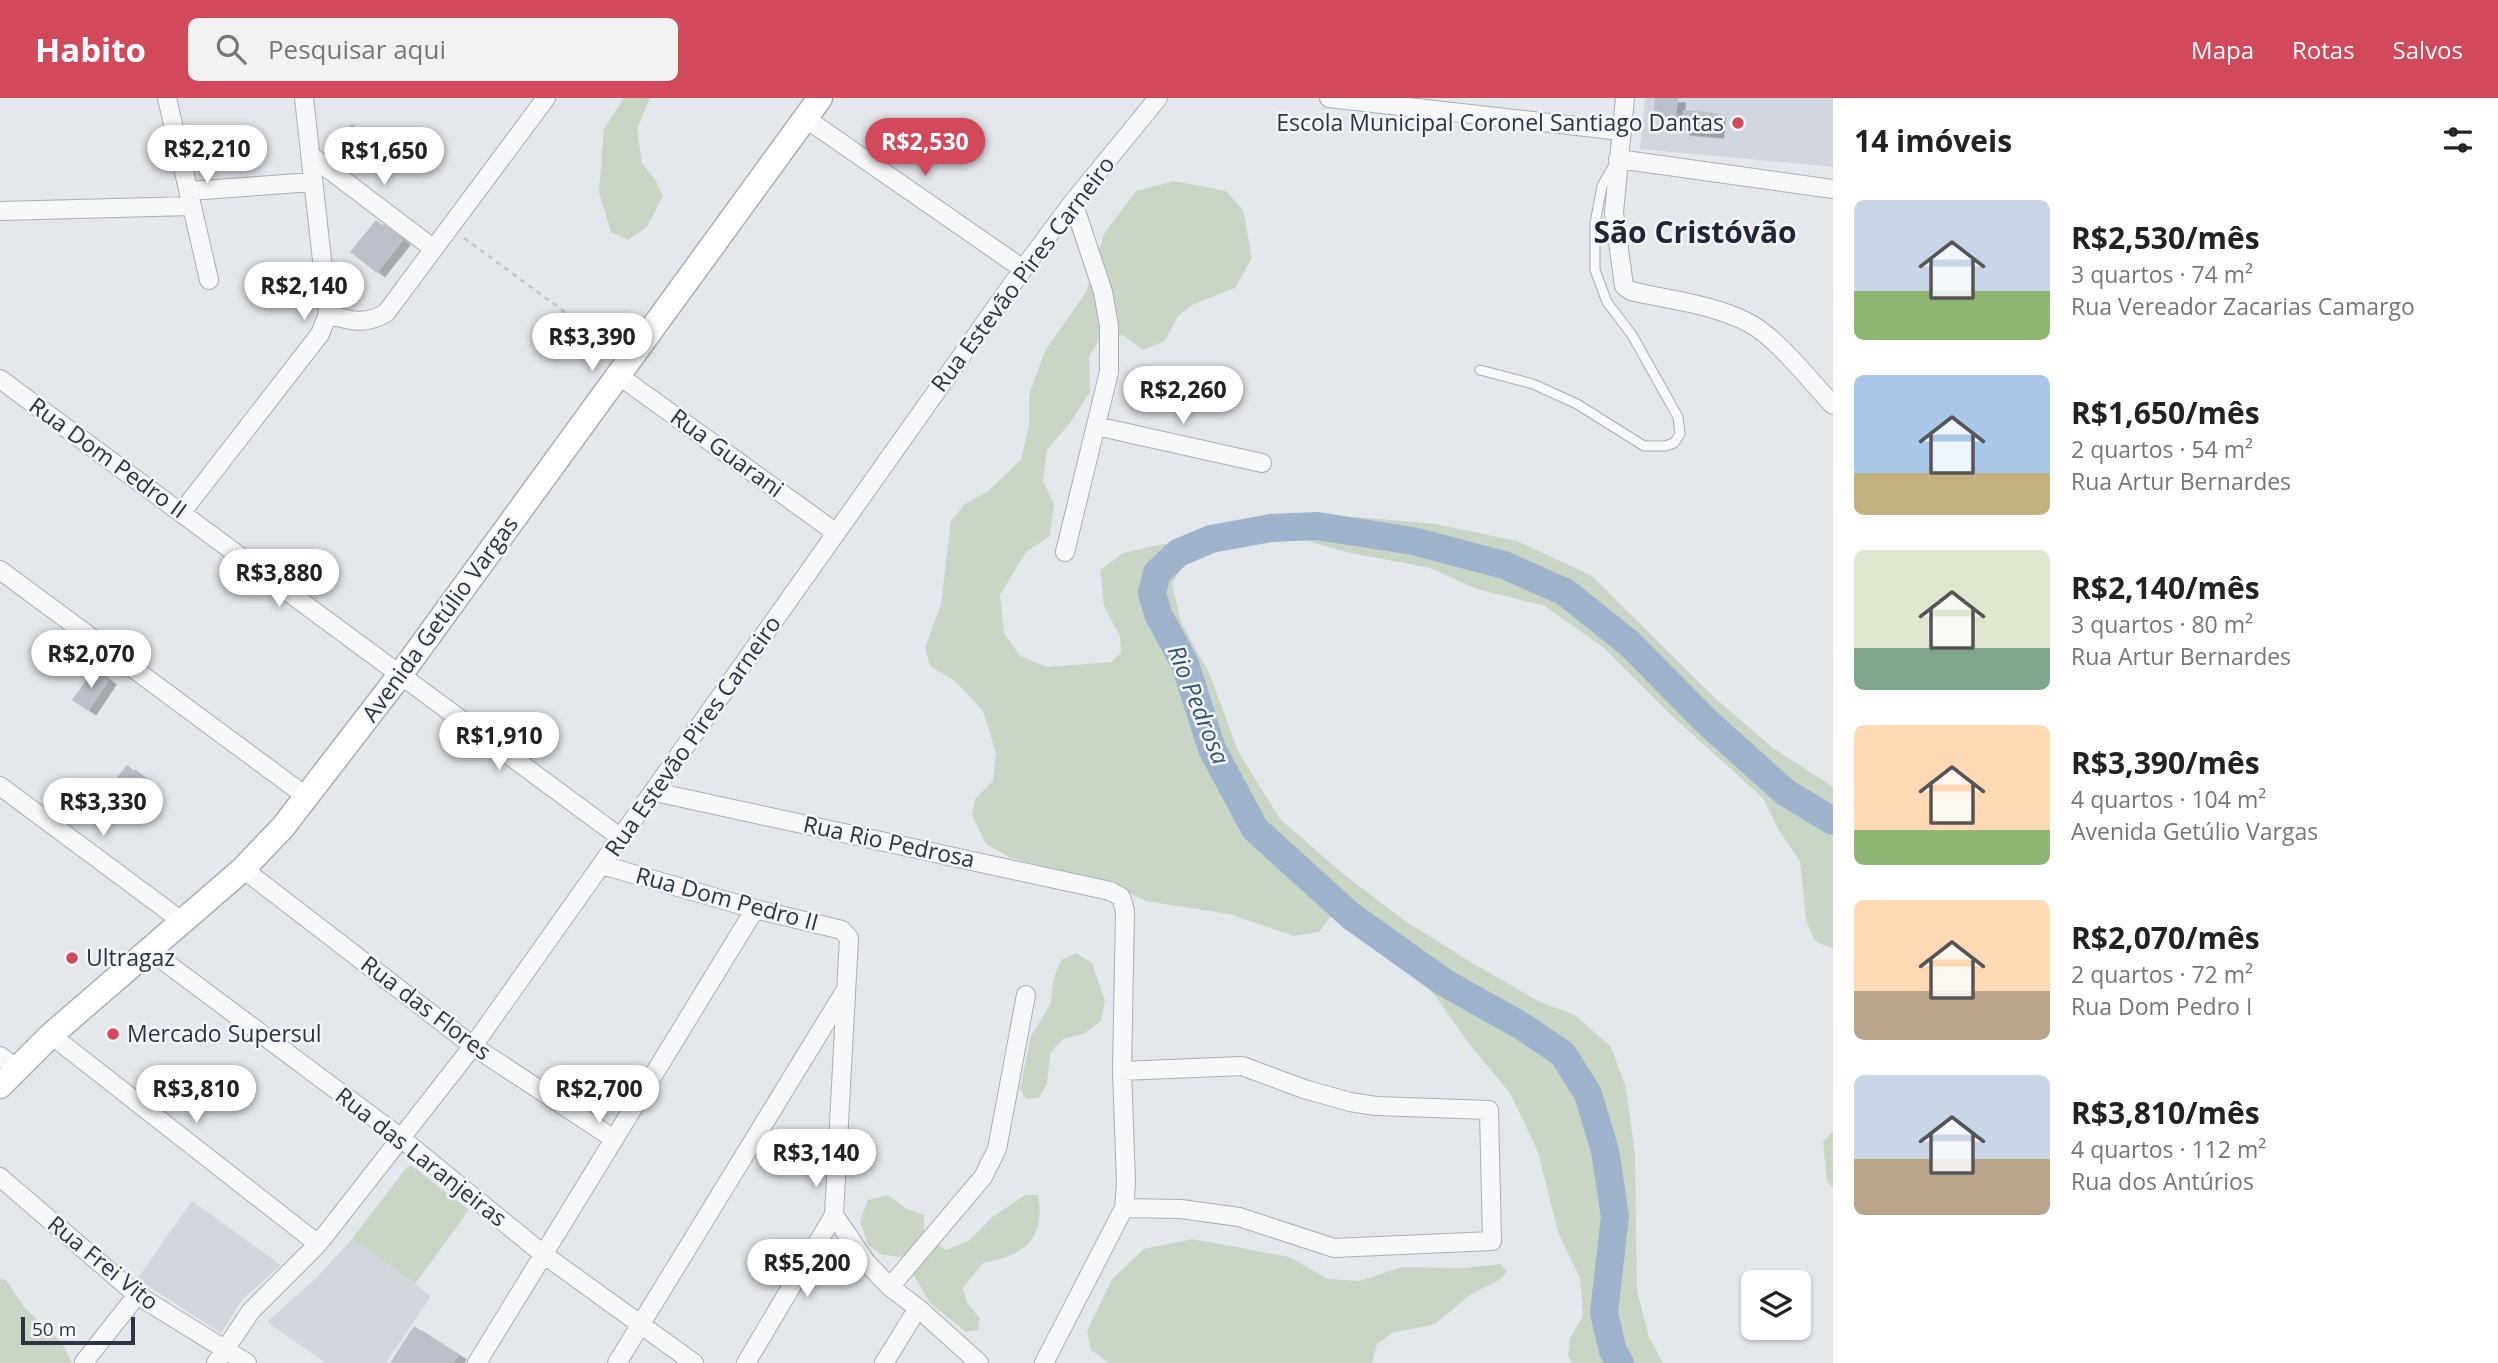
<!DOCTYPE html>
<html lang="pt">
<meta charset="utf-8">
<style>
:root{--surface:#fff;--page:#f2f2f2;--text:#222;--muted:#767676;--accent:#d1495b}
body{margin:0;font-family:"Open Sans",sans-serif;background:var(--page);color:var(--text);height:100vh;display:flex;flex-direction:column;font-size:26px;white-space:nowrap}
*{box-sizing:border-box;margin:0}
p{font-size:23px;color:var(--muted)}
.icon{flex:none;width:38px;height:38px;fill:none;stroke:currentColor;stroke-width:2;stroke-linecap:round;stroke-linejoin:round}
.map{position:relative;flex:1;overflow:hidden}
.details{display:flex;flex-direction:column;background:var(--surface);width:665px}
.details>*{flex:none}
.controls{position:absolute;left:1741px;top:1172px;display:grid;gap:14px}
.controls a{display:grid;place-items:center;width:70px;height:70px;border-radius:10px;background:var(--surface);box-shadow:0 2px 5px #0004;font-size:35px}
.scale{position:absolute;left:21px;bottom:18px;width:114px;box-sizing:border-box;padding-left:7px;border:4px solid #2b3445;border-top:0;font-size:19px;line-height:24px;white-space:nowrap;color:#2b3445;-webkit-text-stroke:5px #f4f6f9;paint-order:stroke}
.price{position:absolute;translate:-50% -60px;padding:0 16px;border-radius:24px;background:#fff;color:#222;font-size:23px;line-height:46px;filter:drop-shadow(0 2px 4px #0008)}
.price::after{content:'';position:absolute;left:50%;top:42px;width:21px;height:16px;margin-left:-10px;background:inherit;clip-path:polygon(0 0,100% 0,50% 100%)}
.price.on{background:var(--accent);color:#fff}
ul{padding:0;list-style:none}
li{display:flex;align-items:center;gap:21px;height:175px;padding:0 21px}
li span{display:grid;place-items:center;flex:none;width:196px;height:140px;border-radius:10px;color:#555}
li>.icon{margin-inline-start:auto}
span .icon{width:84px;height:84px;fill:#fffc;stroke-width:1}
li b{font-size:30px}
h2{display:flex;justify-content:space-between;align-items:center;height:84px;padding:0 21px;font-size:30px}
header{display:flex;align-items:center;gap:42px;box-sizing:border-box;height:98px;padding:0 35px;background:var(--accent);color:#fff}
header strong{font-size:33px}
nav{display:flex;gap:38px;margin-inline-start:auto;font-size:24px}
.search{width:490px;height:63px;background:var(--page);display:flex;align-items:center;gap:18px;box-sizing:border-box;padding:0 24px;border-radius:10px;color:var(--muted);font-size:26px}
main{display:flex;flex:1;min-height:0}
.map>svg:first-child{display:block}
.built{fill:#d2d6de}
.green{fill:#c9d6c5}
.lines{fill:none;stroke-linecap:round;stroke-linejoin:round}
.river{stroke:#9fb4cc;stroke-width:28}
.building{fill:#bbc0ca;filter:url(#shadow)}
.lane-casing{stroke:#a9aeb7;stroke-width:11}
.street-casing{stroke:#a9aeb7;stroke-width:20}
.secondary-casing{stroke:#a9aeb7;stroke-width:27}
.path{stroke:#c2c5cb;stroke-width:2.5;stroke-dasharray:5 5;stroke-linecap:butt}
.lane{stroke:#f7f8fa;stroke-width:9}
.street{stroke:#f7f8fa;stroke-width:18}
.secondary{stroke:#fff;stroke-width:24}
.poi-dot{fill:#d1495b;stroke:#f4f6f9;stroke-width:2.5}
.labels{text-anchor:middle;stroke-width:5;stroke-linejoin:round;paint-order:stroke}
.poi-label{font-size:23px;fill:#2b3445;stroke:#f4f6f9;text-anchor:start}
.street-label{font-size:23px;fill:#2b3445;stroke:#f4f6f9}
.water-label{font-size:24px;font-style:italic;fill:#34527a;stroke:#f4f6f9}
.district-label{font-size:30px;font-weight:bold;fill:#1d2536;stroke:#f4f6f9}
</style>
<header>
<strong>Habito</strong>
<div class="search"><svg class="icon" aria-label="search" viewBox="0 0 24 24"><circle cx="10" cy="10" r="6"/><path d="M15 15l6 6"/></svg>Pesquisar aqui</div>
<nav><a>Mapa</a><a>Rotas</a><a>Salvos</a></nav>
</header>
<main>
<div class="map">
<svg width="1833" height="1265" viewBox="0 0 1833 1265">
<defs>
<filter id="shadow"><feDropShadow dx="8" dy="4.5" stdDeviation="0" flood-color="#0004"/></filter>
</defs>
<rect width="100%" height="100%" fill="#e4e7ec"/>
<path class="built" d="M1645 0H1833V69L1640 51Z
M192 1103 281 1167 242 1202 221 1235 137 1181Z
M352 1141 431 1198 386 1265H326L267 1224 317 1179Z"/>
<path class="green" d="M624 0H650L637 31 642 65 656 83 663 98 647 129 628 142 611 134 599 94 604 31Z
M1174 83 1226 93 1243 112 1252 160 1235 190 1194 206 1178 218 1165 243 1143 252 1123 237 1100 241 1089 258 1090 294 1070 325 1047 352 1043 383 1054 406 1050 438 1026 454 1000 497 1004 535 1020 558 1047 569 1111 564 1121 555 1120 538 1104 508 1100 472 1123 455 1163 446 1180 449 1186 463 1172 486 1181 524 1210 577 1238 653 1280 721 1342 775 1405 823 1469 863 1540 904 1575 917 1611 949 1626 990 1635 1056 1637 1193 1649 1239 1663 1265H1572L1568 1258 1570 1240 1583 1218 1580 1180 1558 1134 1538 1054 1510 995 1470 947 1434 896 1369 843 1343 818 1332 817 1319 834 1294 838 1229 816 1146 803 1110 786 1011 760 986 746 972 717 975 701 993 683 996 655 983 613 955 583 930 568 925 550 941 506 951 423 965 406 987 394 1021 362 1029 328V297L1045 253 1086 194 1104 136 1136 93Z
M1357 419 1435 426 1517 443 1592 478 1717 602 1773 650 1833 689V851L1815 843 1806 822 1800 763 1778 731 1763 700 1671 617 1604 550 1545 508 1477 491 1430 470 1346 454 1304 442 1298 433 1311 423Z
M1076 855 1092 865 1105 903 1101 923 1085 935 1063 941 1050 955 1047 986 1039 1000 1026 1001 1020 991 1031 938 1051 905 1053 882 1061 862Z
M1833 1033V1090L1827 1083 1823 1044Z
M412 1068 469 1112 415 1186 352 1141 407 1069Z
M888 1097 907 1111 924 1117V1134L946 1152 969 1143 991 1120 1025 1097H1038C1046 1141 1024 1158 983 1165L963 1190 967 1205 980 1220 978 1232 966 1234 930 1205 903 1159 882 1157 868 1147 860 1123 868 1102Z
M1192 1141 1289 1159 1328 1181 1360 1183 1401 1169 1463 1170 1500 1166 1507 1173 1501 1181 1471 1196 1435 1226 1392 1235 1377 1246 1372 1265H1109L1091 1252 1087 1233 1112 1181 1144 1151Z
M0 1181 6 1182 24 1209 62 1245 72 1265H0Z"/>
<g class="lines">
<path class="river" d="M1620 1265 1613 1253 1604 1215 1615 1118 1605 1053 1588 996 1563 956 1520 927 1445 885 1351 818 1255 731 1212 651 1185 566 1158 516 1152 495 1157 475 1178 455 1211 441 1271 430 1317 428 1413 443 1504 467 1565 494 1630 546 1706 623 1785 694 1833 723"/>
</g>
<path class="building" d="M1655 0H1678L1676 19 1654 17Z
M1683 12 1718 15 1716 36 1681 33Z
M352 26 384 50 370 68 338 43Z
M376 122 403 142 377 175 350 154Z
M94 571 109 582 88 613 72 602Z
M127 667 150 685 131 710 107 692Z
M414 1228 459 1257 453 1265H390Z"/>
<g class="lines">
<defs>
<path id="lane" d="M1480 272 1533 286 1577 306 1644 348H1665L1674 345 1680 336 1678 319 1632 237 1607 204 1595 172V125L1602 88 1614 67"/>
<path id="street" d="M167 0 209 182
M1329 0 1621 33
M1625 0 1614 114 1624 188 1631 193C1669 202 1712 206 1747 224 1776 238 1810 283 1833 307
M805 20 1023 171
M310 57 434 151
M1618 61 1833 91
M189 93 313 84
M0 113 192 108
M328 216C349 223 366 227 386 215L546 0
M618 277 835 434
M0 281 621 740
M1096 328 1262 365
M182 414 320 236 328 216 304 0
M1065 454 1109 274V228L1103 194 1073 104
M0 472 307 699
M0 688 183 824
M655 694 1110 793 1121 799 1125 813 1122 973 1126 1085 1124 1110 1044 1265
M602 767 755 811 842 832 849 840 834 1117 866 1164 890 1189 918 1210 979 1265
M243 771 473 948 614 1041
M149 852 401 1040 543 1156 694 1265
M51 937 318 1146
M0 958 17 971
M1122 973 1242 968 1304 991 1350 1004 1376 1008 1489 1012 1492 1143 1334 1150 1239 1119 1181 1111 1124 1110
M0 1079 137 1197 247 1265
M890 1189 983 1079 997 1051 1026 897
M84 1264 137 1197
M216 1265 251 1213 318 1146 473 948 1023 171 1073 104 1158 0
M477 1265 755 811
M617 1265 845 893
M746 1265 834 1117
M884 1265 918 1210"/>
<path id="secondary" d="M0 988 51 937 243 771 283 729 400 577 820 0"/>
</defs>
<use href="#lane" class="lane-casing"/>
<use href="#street" class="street-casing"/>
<use href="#secondary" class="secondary-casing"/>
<path class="path" d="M464 140 614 250"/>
<use href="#lane" class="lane"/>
<use href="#street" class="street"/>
<use href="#secondary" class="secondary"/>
</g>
<g class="poi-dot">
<circle cx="1738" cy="25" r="7"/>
<circle cx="72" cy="860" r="7"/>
<circle cx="113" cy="936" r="7"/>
</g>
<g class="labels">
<g class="poi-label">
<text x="1724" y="33" text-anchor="end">Escola Municipal Coronel Santiago Dantas</text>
<text x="86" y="868">Ultragaz</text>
<text x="127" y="944">Mercado Supersul</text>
</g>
<g class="street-label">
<text transform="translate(1023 176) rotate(-53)" y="8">Rua Estevão Pires Carneiro</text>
<text transform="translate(727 355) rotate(36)" y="8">Rua Guarani</text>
<text transform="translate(108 360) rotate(36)" y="8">Rua Dom Pedro II</text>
<text transform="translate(440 521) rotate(-54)" y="8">Avenida Getúlio Vargas</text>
<text transform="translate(693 638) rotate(-55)" y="8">Rua Estevão Pires Carneiro</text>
<text transform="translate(889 744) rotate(12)" y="8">Rua Rio Pedrosa</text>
<text transform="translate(727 801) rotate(15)" y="8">Rua Dom Pedro II</text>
<text transform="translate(426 910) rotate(37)" y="8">Rua das Flores</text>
<text transform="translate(421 1059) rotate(38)" y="8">Rua das Laranjeiras</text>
<text transform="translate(103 1165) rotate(39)" y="8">Rua Frei Vito</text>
</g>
<g class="water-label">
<text transform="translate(1198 607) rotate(68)" y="8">Rio Pedrosa</text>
</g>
<g class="district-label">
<text x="1695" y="145">São Cristóvão</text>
</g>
</g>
</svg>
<div class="controls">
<a><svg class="icon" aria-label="layers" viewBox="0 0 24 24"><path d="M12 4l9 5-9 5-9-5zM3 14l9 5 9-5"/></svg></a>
</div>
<div class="scale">50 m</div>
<b class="price on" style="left:925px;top:80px">R$2,530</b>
<b class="price" style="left:207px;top:87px">R$2,210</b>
<b class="price" style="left:384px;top:89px">R$1,650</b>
<b class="price" style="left:304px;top:224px">R$2,140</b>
<b class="price" style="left:592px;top:275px">R$3,390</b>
<b class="price" style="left:1183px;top:328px">R$2,260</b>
<b class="price" style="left:279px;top:511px">R$3,880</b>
<b class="price" style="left:91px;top:592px">R$2,070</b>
<b class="price" style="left:499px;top:674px">R$1,910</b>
<b class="price" style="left:103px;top:740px">R$3,330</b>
<b class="price" style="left:196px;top:1027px">R$3,810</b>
<b class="price" style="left:599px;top:1027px">R$2,700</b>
<b class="price" style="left:816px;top:1091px">R$3,140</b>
<b class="price" style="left:807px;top:1201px">R$5,200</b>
</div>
<section class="details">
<h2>14 imóveis<svg class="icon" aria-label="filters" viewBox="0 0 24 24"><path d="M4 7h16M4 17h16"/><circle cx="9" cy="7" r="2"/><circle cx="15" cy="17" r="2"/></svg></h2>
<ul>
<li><span style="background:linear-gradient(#c9d6e8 65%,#8fb573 0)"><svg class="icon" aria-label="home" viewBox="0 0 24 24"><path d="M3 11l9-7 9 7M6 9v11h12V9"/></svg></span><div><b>R$2,530/mês</b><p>3 quartos · 74 m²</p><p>Rua Vereador Zacarias Camargo</p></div></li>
<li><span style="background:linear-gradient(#a9c7e8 70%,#c2b280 0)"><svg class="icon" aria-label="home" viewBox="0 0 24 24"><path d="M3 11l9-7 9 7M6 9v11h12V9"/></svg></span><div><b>R$1,650/mês</b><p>2 quartos · 54 m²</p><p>Rua Artur Bernardes</p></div></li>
<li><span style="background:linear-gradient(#dfe7d0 70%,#7fa58c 0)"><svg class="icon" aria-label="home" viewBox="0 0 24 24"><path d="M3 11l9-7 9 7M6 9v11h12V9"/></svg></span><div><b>R$2,140/mês</b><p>3 quartos · 80 m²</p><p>Rua Artur Bernardes</p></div></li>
<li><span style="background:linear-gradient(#ffd9b3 75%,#8fb573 0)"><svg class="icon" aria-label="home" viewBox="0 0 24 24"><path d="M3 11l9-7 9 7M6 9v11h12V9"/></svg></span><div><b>R$3,390/mês</b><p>4 quartos · 104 m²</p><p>Avenida Getúlio Vargas</p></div></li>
<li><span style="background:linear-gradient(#ffd9b3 65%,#b9a48a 0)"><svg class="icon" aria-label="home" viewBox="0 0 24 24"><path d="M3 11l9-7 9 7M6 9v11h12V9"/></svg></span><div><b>R$2,070/mês</b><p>2 quartos · 72 m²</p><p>Rua Dom Pedro I</p></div></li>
<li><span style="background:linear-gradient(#c9d6e8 60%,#b9a48a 0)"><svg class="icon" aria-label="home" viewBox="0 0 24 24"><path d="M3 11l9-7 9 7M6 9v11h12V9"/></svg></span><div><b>R$3,810/mês</b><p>4 quartos · 112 m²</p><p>Rua dos Antúrios</p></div></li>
</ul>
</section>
</main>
